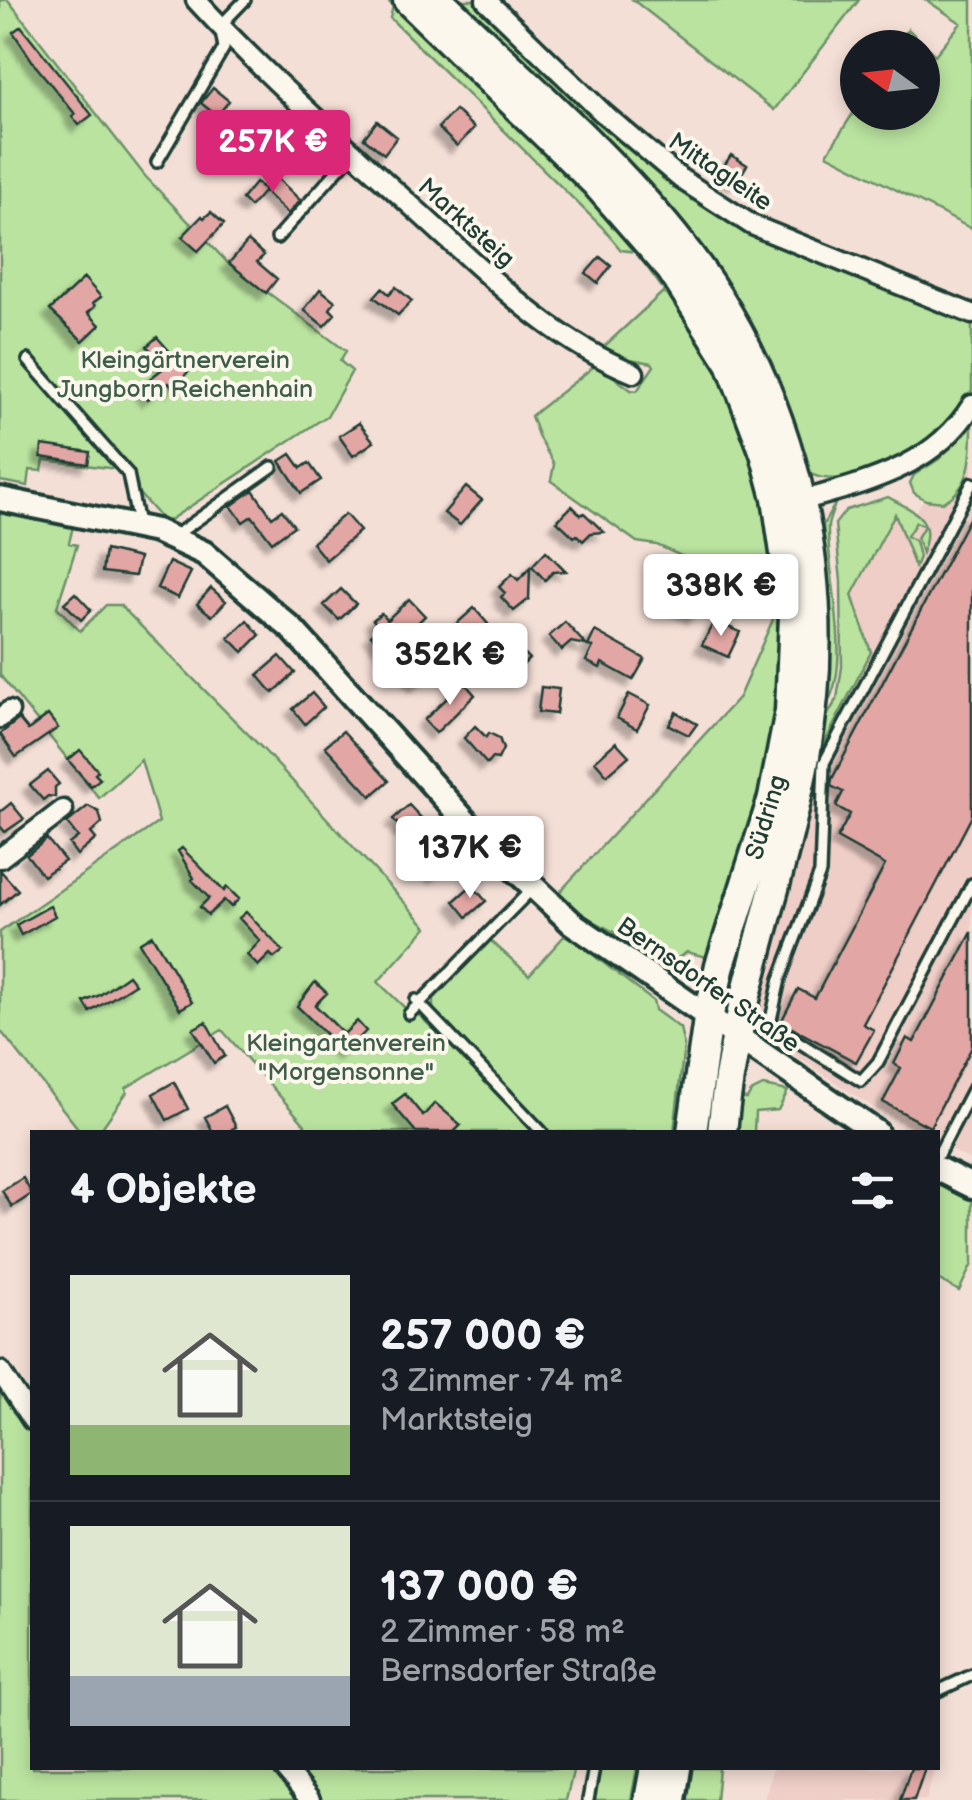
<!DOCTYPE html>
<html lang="de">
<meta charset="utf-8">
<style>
:root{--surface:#171b24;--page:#242831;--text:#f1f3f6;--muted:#9ea1a6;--line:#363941;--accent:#db2777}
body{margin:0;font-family:"Balsamiq Sans",sans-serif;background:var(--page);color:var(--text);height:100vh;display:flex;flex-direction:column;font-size:38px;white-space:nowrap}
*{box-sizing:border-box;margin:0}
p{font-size:32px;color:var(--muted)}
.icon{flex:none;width:55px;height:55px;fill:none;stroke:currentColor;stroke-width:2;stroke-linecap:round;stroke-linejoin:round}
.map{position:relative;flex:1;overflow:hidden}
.sheet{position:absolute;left:30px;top:1130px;width:910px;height:640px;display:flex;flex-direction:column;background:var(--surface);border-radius:0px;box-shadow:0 5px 15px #0003}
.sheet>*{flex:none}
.needle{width:65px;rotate:285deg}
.controls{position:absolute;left:840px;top:30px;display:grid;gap:20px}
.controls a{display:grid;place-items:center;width:100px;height:100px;border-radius:50%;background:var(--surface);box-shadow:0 5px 15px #0003;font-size:50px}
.price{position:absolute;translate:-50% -85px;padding:0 22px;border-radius:10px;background:#fff;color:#222;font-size:32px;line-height:65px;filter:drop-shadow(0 2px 5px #0008)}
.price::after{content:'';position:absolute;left:50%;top:60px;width:30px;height:22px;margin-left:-15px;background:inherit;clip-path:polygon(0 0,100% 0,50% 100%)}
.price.current{background:var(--accent);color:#fff}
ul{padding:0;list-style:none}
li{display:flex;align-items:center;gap:30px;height:250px;padding:0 40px}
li+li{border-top:2px solid var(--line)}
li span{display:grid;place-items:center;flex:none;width:280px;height:200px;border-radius:0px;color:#555}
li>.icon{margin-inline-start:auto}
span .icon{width:120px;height:120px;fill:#fffc;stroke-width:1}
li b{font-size:42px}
h2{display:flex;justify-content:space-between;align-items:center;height:120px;padding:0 40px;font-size:42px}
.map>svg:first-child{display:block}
.built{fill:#efcec7}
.green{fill:#bae39f;stroke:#6c906a;stroke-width:2.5}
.building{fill:#e2a7a4;stroke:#1f3d34;stroke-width:2.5;filter:url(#shadow)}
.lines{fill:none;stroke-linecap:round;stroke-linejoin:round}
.service-casing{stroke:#1f3d34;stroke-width:16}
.minor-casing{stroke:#1f3d34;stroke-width:25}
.tertiary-casing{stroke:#1f3d34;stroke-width:30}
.primary-casing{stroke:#1f3d34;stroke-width:35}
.service{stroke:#fbf7ec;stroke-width:9}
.minor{stroke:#fbf7ec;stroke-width:18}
.tertiary{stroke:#fbf7ec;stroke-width:22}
.primary{stroke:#fbf7ec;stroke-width:28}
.labels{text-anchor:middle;stroke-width:8;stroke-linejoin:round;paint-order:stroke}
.street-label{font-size:25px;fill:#1f3d34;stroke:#fbf7ec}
.park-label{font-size:25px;fill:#3e5e49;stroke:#fbf7ec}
</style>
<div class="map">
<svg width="972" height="1800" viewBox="0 0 972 1800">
<defs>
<filter id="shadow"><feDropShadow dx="-7" dy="7" stdDeviation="2.5" flood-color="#0004"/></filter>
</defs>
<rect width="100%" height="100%" fill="#f4dfd6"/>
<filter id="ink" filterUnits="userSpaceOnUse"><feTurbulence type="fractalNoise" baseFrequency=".01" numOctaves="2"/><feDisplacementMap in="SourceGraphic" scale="20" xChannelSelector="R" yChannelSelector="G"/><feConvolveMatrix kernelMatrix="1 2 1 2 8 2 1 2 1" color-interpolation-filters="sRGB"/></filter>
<g filter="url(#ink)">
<path class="built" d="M972 425V1161L938 1143V1132H919L863 1101 768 1037 761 1028 757 1011 802 845 827 716 837 699 842 677 841 581 835 524 846 510 888 497 915 512 924 499 912 490 911 479 939 459Z
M773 1768H935L926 1800H764Z"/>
<path class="green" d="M0 0H8L145 176 227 262 346 351 340 361 352 371 327 416 165 523 117 469 44 460 42 471 30 470 28 486 0 481Z
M387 0H395L626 227 716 362 760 476 780 570 785 676 752 836 724 898 706 957 687 952 670 963C653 960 642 947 627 939 599 924 582 916 556 896L739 697 781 601 657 545 637 542 551 481 554 464 539 438 531 416 597 364 631 390 637 391 654 366 652 363 597 353 663 292 668 296 636 252 621 250 602 227 390 18 393 6Z
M450 0H477L579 99 740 226 813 260 947 313 972 319C972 338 972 372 972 390 960 436 852 498 809 473Z
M633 0H859L774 110Z
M926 0H972V229L827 154 857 107 858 112H922V48L896 47 908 29 935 55 961 23Z
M972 425C972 455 972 488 943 502L926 500 914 493 910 483 914 475 939 459Z
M888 497C915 512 936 518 922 553L917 538 924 526 916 522 907 536 915 541 919 557 915 567 895 514 852 595 871 652 822 748 827 716 837 699 842 667 841 581 835 524 846 510Z
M835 504C833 511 829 519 828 526 826 572 857 675 821 711L828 686 831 654V612L823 525Z
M0 508 74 522 69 543 77 545 57 607 80 631 106 605H120L262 748 427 927 378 982 406 1009 418 1014 537 1132H297L305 1125 222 1030 126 1088 127 1092 99 1132H81L0 1030V932L159 822 141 760 99 798 0 675Z
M566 934 653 1001 655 1010 680 1028 684 1046 674 1132H546L433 1016V1000L490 940 529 975Z
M763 1086 788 1091 778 1110 755 1112 754 1132H737L742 1098 747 1099 751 1092Z
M938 1181 972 1199V1264L959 1291 938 1279Z
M0 1378 32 1432V1768H276L303 1800H0Z
M290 1768H574L566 1800H316Z
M599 1768H637L631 1800H593Z
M685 1768H719L716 1800H682Z"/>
<path class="building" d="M21 26 92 115 79 125 72 116 75 114 35 65 13 32Z
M213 88 229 101 217 116 201 103Z
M455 110 474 128 457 146 438 128Z
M377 121 397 137 384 154 364 138Z
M731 155 747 165 736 183 720 172Z
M276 177 300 200 288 214 264 191 250 207 242 199 256 182 264 190Z
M211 212 224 224 198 251 182 237 202 216 204 218Z
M248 241 264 255 257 262 277 279 266 293 229 263Z
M600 257 611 266 598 283 586 273Z
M84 278 101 297 93 303 95 306 88 313 100 325 83 341 50 310Z
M396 287 412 301 398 315 374 297 382 288 389 294Z
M320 289 335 301 330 309 335 314 324 326 304 310Z
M157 337 188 372 173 388 169 383 148 399 139 387 165 367 147 346Z
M359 423 374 442 353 456 339 436Z
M42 445 90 452 88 464 41 457Z
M291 454 301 468 309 463 321 480 301 493 280 461Z
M466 487 482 500 460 525 444 513Z
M253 490 272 517 282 510 294 526 272 542 252 516 243 522 231 506Z
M572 506 581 515 584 513 604 532 591 533 583 541 577 535 574 537 557 521Z
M972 513V816L863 1024 874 1030 856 1062 781 1022 798 989 815 998 885 865 837 838 850 814 836 806 843 792 831 786 832 779Z
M345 514 360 531 326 560 312 543Z
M105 550 139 558 135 576 102 572Z
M546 551 566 571 553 572 545 580 532 566Z
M169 562 191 572 178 598 157 588Z
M530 568 529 599 514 611 501 597 505 593 499 587 512 574 518 580Z
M681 585 704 598 695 616 671 604Z
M211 588 226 601 212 616 197 604Z
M341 589 356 604 339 620 324 605Z
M75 593 91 610 81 620 64 603Z
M409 599 425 616 403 637 432 671 417 685 405 671 411 665 394 645 387 652 371 635 379 627 373 620 381 613 387 620Z
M474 608 488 624 468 643 453 627Z
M247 620 260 635 243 652 229 638Z
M714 621 740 632 728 657 702 645Z
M565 622 586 645 571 642 562 650 549 636Z
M595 631 645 659 633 680 602 663 600 668 586 661 593 647 588 646Z
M509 638 529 659 519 669 514 664 502 673 487 658Z
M280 656 295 673 273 693 258 675Z
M464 682 475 695 436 733 424 720Z
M541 687 559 689 556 714 538 712Z
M312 693 324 707 305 724 293 709Z
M629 694 650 705 637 729 617 718Z
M676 712 697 724 689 735 669 725Z
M48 715 58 728 16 757 0 734 19 719 28 730Z
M475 726 486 737 489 733 499 738 503 749 498 759 492 758 487 764 464 738Z
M343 731 389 781 371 796 325 746Z
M616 742 629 756 607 775 595 761Z
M80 750 98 771 95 774 100 779 91 786 68 760Z
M48 771 59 784 55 787V797L48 796 43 800 30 785Z
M11 803 24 819 5 832 0 826V812Z
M409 805 422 819 406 834 393 819Z
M88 806 99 812 102 823 91 833 96 839 77 855 69 844 78 837 67 823Z
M47 839 65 861 43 876 27 855Z
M440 847 453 861 436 876 423 861Z
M182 848 224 891 227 887 239 899 231 907 224 900 208 915 200 907 209 898 192 880 194 878 178 851Z
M0 870 18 890 0 905Z
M472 885 486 901 467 917 454 901Z
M50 906 55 916 21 935 16 925Z
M246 912 283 951 274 958 270 954 258 966 247 955 260 941 239 918Z
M972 932V1047L930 1127 883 1102 901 1068 894 1064 907 1038 914 1042Z
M152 935 192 1002 180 1009 139 943Z
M128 975 135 984 90 1012 84 1002 100 995Z
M315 982 327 993 315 1005 344 1034 357 1021 366 1031 345 1053 297 1006Z
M206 1022 225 1056 214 1063 193 1029Z
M174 1082 188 1109 167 1120 153 1094Z
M405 1094 423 1116 435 1103 461 1125 454 1132H416L392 1104Z
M225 1106 236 1127 232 1129 234 1132H213L205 1117Z
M23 1178 32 1194 12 1207 2 1191Z
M911 1768H925L914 1800H900Z"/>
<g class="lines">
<defs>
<path id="service" d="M157 162 224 48 220 26 245 0
M277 238 353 153
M28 360 128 474 138 524
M972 483 824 763 820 873 780 979 770 1024 861 1081 878 1062 972 884
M173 537 272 467
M416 1000 542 1132
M409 1014 531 890
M938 1155 972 1090
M938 1691 972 1675
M588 1800 594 1768"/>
<path id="minor" d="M196 0C261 71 334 135 405 200 476 263 545 338 634 373
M486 0 603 113 681 179 752 225 972 314
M792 500 801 501C867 482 934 467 972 405
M0 718 9 711
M0 858 63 810
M0 1371 32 1420
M284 1768 310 1800"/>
<path id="tertiary" d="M0 499 156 531 204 553 293 630 475 832 572 923 876 1132
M938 1169 972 1186"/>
<path id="primary" d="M408 0 596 183 671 269 731 363 765 453 777 498 794 615 790 711 773 798 720 965 708 1019 692 1132
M439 0C518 77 605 151 674 236 792 382 838 572 805 756 782 884 734 1001 722 1132
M649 1800 655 1768
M671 1800 676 1768"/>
</defs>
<use href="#service" class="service-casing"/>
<use href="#minor" class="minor-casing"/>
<use href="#tertiary" class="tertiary-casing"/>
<use href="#primary" class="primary-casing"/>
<use href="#service" class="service"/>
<use href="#minor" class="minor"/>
<use href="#tertiary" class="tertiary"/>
<use href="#primary" class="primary"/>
</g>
</g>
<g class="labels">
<g class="street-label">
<text transform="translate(721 171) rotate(34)" y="9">Mittagleite</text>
<text transform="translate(467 222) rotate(42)" y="9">Marktsteig</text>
<text transform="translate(765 817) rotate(-73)" y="9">Südring</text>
<text transform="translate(709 984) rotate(35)" y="9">Bernsdorfer Straße</text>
</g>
<g class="park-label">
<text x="185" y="368">Kleingärtnerverein<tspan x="185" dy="29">Jungborn Reichenhain</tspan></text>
<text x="346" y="1051">Kleingartenverein<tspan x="346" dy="29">"Morgensonne"</tspan></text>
</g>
</g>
</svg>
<div class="controls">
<a><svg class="needle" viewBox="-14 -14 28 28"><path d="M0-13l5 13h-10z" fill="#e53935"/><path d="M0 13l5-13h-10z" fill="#9ea1a6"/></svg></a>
</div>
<b class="price current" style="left:273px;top:195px">257K €</b>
<b class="price" style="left:721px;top:639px">338K €</b>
<b class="price" style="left:450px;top:708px">352K €</b>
<b class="price" style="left:470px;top:901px">137K €</b>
<section class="sheet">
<h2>4 Objekte<svg class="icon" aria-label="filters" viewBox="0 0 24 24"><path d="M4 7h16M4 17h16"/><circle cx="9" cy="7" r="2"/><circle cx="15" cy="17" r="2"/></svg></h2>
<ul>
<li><span style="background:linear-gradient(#dfe7d0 75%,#8fb573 0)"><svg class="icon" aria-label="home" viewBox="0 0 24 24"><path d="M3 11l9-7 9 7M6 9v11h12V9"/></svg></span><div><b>257 000 €</b><p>3 Zimmer · 74 m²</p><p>Marktsteig</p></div></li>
<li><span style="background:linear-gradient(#dfe7d0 75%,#9aa5b1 0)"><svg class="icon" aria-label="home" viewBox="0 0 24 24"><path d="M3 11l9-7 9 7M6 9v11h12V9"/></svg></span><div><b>137 000 €</b><p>2 Zimmer · 58 m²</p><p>Bernsdorfer Straße</p></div></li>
</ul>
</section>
</div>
